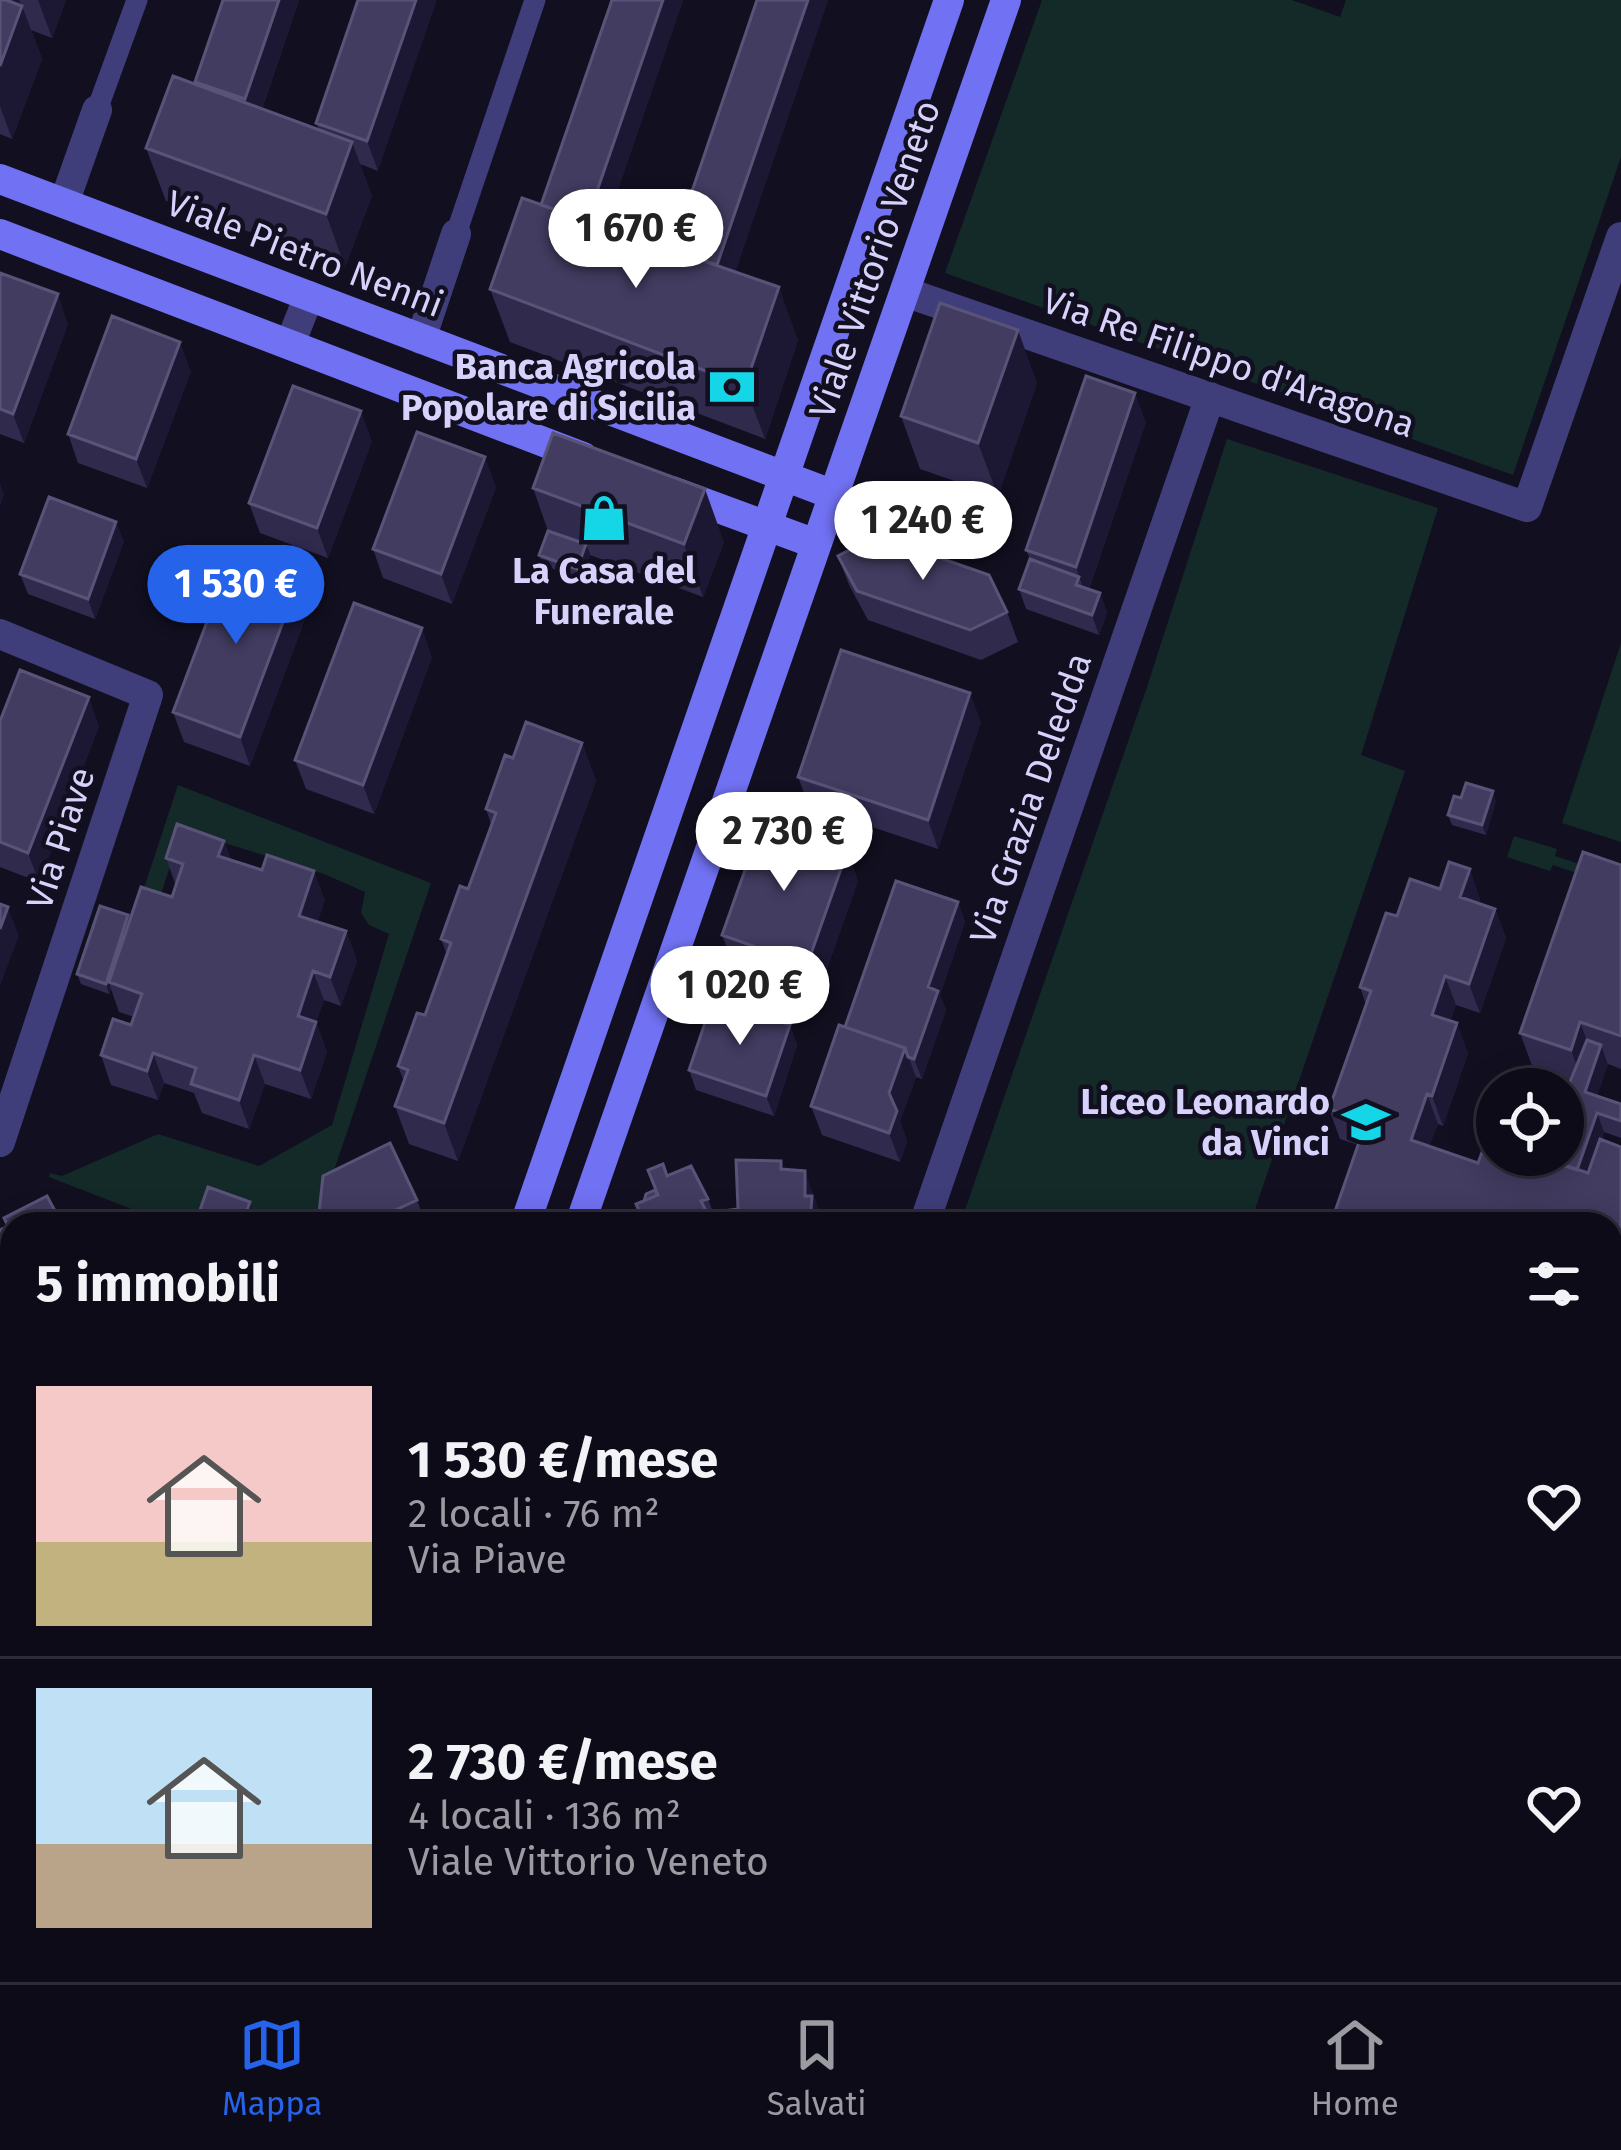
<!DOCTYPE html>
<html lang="it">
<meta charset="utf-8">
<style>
:root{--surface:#0e0b18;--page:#171421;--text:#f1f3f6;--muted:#9b9ba2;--line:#2e2b37;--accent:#2563eb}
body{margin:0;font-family:"Fira Sans",sans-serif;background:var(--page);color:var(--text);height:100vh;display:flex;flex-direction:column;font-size:45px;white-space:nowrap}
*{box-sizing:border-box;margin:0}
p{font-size:39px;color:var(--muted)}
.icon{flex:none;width:66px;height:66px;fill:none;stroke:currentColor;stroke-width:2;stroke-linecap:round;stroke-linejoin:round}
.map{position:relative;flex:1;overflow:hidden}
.drawer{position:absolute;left:0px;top:1212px;width:1623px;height:771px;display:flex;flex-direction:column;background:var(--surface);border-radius:36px 36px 0 0;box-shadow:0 6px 30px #0003,0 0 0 3px var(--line)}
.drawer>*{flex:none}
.controls{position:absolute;left:1476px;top:1068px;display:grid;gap:24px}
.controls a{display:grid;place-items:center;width:108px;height:108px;border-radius:50%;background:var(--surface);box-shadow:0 6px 30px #0003,0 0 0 3px var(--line);font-size:60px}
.price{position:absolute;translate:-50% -102px;padding:0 27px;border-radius:42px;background:#fff;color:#222;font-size:39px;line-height:78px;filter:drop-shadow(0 3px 6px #0008)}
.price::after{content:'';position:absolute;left:50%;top:72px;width:36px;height:27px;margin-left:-18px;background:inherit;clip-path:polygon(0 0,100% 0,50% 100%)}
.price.active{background:var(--accent);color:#fff}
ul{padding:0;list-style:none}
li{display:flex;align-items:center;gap:36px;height:300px;padding:0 36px}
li+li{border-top:3px solid var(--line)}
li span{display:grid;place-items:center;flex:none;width:336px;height:240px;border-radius:0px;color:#555}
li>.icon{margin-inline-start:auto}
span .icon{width:144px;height:144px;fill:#fffc;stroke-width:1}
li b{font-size:51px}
h2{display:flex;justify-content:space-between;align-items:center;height:144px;padding:0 36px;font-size:51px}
.tabs{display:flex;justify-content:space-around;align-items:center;height:168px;border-top:3px solid var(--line);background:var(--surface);font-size:33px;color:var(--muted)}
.tabs a{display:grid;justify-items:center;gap:6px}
.tabs .active{color:var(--accent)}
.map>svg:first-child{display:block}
.green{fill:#132a28}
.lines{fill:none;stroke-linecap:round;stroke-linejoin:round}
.lane{stroke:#3f3e7b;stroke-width:21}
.street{stroke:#3f3e7b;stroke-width:30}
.secondary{stroke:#7171f3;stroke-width:30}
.wall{fill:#302a4d}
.shaded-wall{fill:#1c1733}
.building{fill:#413c60;stroke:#595378;stroke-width:3}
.labels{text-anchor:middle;stroke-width:9;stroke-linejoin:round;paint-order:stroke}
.street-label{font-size:36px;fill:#d6d2fb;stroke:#120f20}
.poi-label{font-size:36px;font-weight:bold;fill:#d6d2fb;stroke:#120f20;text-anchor:end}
</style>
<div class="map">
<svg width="1621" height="1982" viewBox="0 0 1621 1982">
<rect width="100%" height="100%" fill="#120f20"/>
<path class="green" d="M1042 0H1292L1340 17 1346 0H1621V157L1513 475 945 273Z
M1227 439 1438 508 1361 755 1405 771 1250 1224H960L1146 690Z
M1621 643V842L1562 823Z
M178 785 431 883 316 1224H170L49 1177 50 1173 62 1176 158 1134 259 1166 332 1125 389 934 369 925 361 913 365 892 324 874 202 836 178 842 157 906 141 897Z
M1514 836 1557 849 1555 856 1621 878V888L1553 865 1550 871 1507 857Z
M1621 1435V1636L1611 1639V1438Z
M1358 1971H1471L1473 1982H1357Z"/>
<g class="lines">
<path class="lane" d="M97 110 137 0
M456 234 535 0"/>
<path class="street" d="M64 203 97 110
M905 292 1527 507 1621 237
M421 339 456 234
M290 344 309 296
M0 634 148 695 0 1142
M924 1224 1210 397
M0 1610 12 1612
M1611 1711 1621 1708
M950 1971 980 1982
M0 1982H1
M28 1982 32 1971
M911 1982 916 1971"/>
<path class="secondary" d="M0 179 834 495
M0 234 583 457
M672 491 816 544
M525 1224 949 0
M580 1224 1006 0
M263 1982 267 1971
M318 1982 321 1971"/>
</g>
<path class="wall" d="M0 0H66L52 38 31 30 42 59 12 139 0 134Z
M223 0H299L262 109 319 130 316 123 358 0 378 171 360 164 372 196 345 267 166 201 146 148 196 85 195 82Z
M612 0H683L605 227 672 250 757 0H828L735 272 798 340 765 439 510 342 490 289 541 205Z
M0 273 68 324 24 443 0 434Z
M191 371 147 488 78 463 68 434Z
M1037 383 998 496 920 469 901 416Z
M1146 422 1089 589 1100 593 1107 613 1099 635 1026 609 1019 589 1030 559 1026 550Z
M372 441 328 558 260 533 249 503Z
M496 487 452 604 383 578 373 549Z
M533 488 724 542 703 597 590 555 581 579 543 565 539 555 548 531Z
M124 541 95 619 28 594 20 574Z
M838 556 1007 612 1018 642 981 660 868 620 849 585Z
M308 611 250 766 184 742 173 712Z
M432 657 374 814 306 789 295 760Z
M0 721 99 726 39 882 0 867Z
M981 722 938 849 809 806 798 777Z
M582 743 596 781 458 1161 409 1144 395 1106 404 1082 398 1066 425 1015 447 955 441 939 468 889 491 824 486 809 513 758Z
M1461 798 1496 801 1486 835 1452 825 1448 815Z
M224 841 231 860 325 900 317 922 346 931 357 961 341 1006 324 1000 316 1022 327 1052 311 1099 265 1084 249 1129 202 1113 194 1093 164 1083 158 1100 111 1085 101 1055 131 1025 134 1017 119 1012 111 989 109 994 81 984 77 974 130 920 172 897 176 886 166 858Z
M847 852 858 881 818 994 733 964 722 935Z
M1621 865V1069L1608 1064 1597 1096 1621 1104V1138L1604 1132 1602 1140 1621 1147V1319L1611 1315V1224H1331L1358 1145 1340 1139 1329 1109 1366 1005 1360 987 1397 916 1440 889 1480 898 1479 903 1495 909 1506 938 1480 1013 1456 1005 1450 1021 1468 1053 1443 1126 1438 1124 1429 1146 1478 1163 1562 1165 1576 1125 1569 1123 1563 1107V1099L1569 1083 1534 1071 1520 1033Z
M958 902 965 922 940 995 946 1010 922 1079 916 1077 900 1121 907 1141 900 1162 822 1135 811 1106 845 1027Z
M790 1025 797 1045 774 1116 696 1090 689 1070Z
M784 1169 824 1224H635L655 1190 667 1176 708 1199 713 1212 738 1209Z
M417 1200 426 1224H312Z
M250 1202 258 1224H205L200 1210Z
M4 1218 12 1224V1302L0 1274V1230L7 1226Z
M0 1424 12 1445V1510L0 1516Z
M0 1617 12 1620V1928L0 1963Z
M1621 1777V1861L1611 1862V1778Z
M394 1971H809L806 1982H398Z
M1140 1971H1324L1321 1982H1178Z"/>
<path class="shaded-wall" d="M13 0H19L22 6 42 59 12 139 0 106V66Z
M38 0H66L52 38Z
M279 0H299L255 128 245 99Z
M416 0H437L378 171 367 141Z
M663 0H683L598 249 587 220Z
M808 0H828L728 294 717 265Z
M352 142 372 196 345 267 326 214Z
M779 287 798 340 765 439 745 386Z
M58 294 68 324 24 443 13 414Z
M1018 330 1037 383 998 496 978 443Z
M180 342 191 371 147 488 136 459Z
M1135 393 1146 422 1086 597 1076 567Z
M361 411 372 441 328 558 317 528Z
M485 457 496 487 452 604 441 574Z
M0 483 4 495 0 506Z
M705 489 724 542 703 597 684 544Z
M116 522 124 541 95 619 88 599Z
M586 544 590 554 581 579 577 569Z
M298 582 308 611 250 766 240 737Z
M1100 593 1107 613 1099 635 1092 615Z
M422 628 432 657 374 814 363 785Z
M970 693 981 722 938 849 928 820Z
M89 697 99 726 39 882 28 853Z
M582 743 596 781 458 1161 444 1123Z
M1493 791 1496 801 1486 835 1482 825Z
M224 841 234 870 218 856Z
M847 852 858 881 818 994 807 965Z
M1470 869 1480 898 1471 926 1460 897Z
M314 871 325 900 310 945 299 916Z
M958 902 965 922 940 995 946 1010 922 1079 914 1059 928 987Z
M8 907 19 936 0 986V929Z
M1495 909 1506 938 1480 1013 1469 984Z
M128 915 132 925 109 982 111 989 109 994 106 984Z
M346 931 357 961 341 1006 330 977Z
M313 971 324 1000 316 1022 327 1052 311 1099 300 1070 298 1016Z
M1445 976 1456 1005 1443 1044 1432 1015Z
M1580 1022 1594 1060 1585 1088 1571 1050Z
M1457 1023 1468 1053 1443 1126 1432 1096Z
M790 1025 797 1045 774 1116 766 1096Z
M1601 1045 1608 1065 1592 1112 1585 1092Z
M905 1048 916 1077 900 1121 907 1141 900 1162 889 1133V1093Z
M153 1053 164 1083 158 1100 147 1071Z
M254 1055 265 1084 249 1129 239 1100Z
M1427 1094 1438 1124 1421 1169 1411 1140Z
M1597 1113 1604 1132 1582 1197 1575 1177Z
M805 1171 824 1224H810L805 1196Z
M250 1202 258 1224H242Z
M1621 1269V1311L1613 1290Z
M12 1886V1928L0 1963V1922Z
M791 1971H809L806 1982H789Z
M1311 1971H1324L1321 1982H1308Z"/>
<path class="building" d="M0 0H6L22 6 0 66Z
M223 0H279L245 99 195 82Z
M358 0H416L367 141 316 123Z
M612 0H663L587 220 541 205Z
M757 0H808L717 265 672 250Z
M173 76 352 142 326 214 146 148Z
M522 198 779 287 745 386 490 289Z
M0 273 58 294 13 414 0 409Z
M940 303 1018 330 978 443 901 416Z
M112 316 180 342 136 459 68 434Z
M1086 376 1135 393 1076 567 1026 550Z
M293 386 361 411 317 528 249 503Z
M417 432 485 457 441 574 373 549Z
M553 433 705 489 684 544 533 488Z
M49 497 116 522 88 599 20 574Z
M548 531 586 544 577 569 539 555Z
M877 536 989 575 1007 612 970 630 857 591 838 556Z
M231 558 298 582 240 737 173 712Z
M1030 559 1079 577 1076 585 1100 593 1092 615 1019 589Z
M354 603 422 628 363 785 295 760Z
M841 650 970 693 928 820 798 777Z
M20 670 89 697 28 853 0 842V721Z
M526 722 582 743 444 1123 395 1106 408 1070 398 1066 417 1013 425 1015 451 943 441 939 460 886 468 889 496 813 486 809 505 755 513 758Z
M1466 783 1493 791 1482 825 1448 815 1454 796 1461 798Z
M762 822 847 852 807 965 722 935Z
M177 824 224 841 218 856 262 870 267 855 314 871 299 916 346 931 330 977 313 971 298 1016 316 1022 300 1070 254 1055 239 1100 191 1084 196 1068 153 1053 147 1071 101 1055 113 1019 131 1025 142 994 109 982 141 887 172 897 183 864 166 858Z
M1583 852 1621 865V1036L1580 1022 1571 1050 1520 1033Z
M1449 862 1470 869 1460 897 1495 909 1469 984 1445 976 1432 1015 1457 1023 1432 1096 1427 1094 1411 1140 1478 1163 1487 1139 1497 1142V1155H1535L1588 1173 1600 1139 1621 1147V1269L1613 1290H1611V1224H1379L1380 1221 1363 1216 1360 1224 1331 1223 1366 1122 1329 1109 1371 991 1360 987 1386 913 1397 916 1410 879 1440 889Z
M896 881 958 902 928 987 938 991 914 1059 908 1057 905 1048 845 1027Z
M0 904 8 907 0 929Z
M100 906 128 915 106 984 77 974Z
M713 999 790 1025 766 1096 689 1070Z
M839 1025 905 1048 889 1093 897 1111 889 1133 811 1106Z
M1587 1040 1601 1045 1585 1092 1621 1104V1121L1597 1113 1577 1170 1562 1165 1581 1109 1563 1103V1099Z
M390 1143 417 1200 365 1224H312L319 1213 323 1176Z
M736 1160 781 1161V1169L805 1171V1196H812L810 1224H645L636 1204 658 1195 648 1170 663 1164 667 1176 691 1166 708 1199 701 1201 707 1213 738 1209Z
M208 1187 250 1202 242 1224H236L200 1210Z
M655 1190 657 1195 644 1201 646 1194Z
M47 1196 62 1224H12V1290L0 1267V1230L8 1226 4 1218Z
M639 1213 644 1224H635Z
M0 1424 12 1445V1490L2 1470 0 1471Z
M0 1617 12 1620V1706L0 1702Z
M0 1711 12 1715V1886L0 1922Z
M1621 1777V1840L1611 1841V1778Z
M1621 1923V1982H1468L1466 1971H1611V1924Z
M399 1971H791L789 1982H763L732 1975 730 1982H446Z
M1176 1971H1191L1190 1976Z
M1200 1971H1311L1308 1982H1238Z"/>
<defs>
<symbol id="bank-bare" viewBox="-9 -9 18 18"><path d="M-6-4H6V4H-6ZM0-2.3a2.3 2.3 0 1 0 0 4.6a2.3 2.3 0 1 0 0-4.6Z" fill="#14d6e6" stroke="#120f20" stroke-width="2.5" paint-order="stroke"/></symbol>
<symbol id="shop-bare" viewBox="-9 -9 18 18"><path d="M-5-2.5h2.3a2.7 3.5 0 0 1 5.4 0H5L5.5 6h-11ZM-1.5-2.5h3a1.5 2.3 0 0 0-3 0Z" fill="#14d6e6" stroke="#120f20" stroke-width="2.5" paint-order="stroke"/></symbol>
<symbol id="school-bare" viewBox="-9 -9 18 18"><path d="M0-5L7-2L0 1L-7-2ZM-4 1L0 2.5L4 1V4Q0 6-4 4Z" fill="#14d6e6" stroke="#120f20" stroke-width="2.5" paint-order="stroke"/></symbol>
</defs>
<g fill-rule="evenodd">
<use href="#bank-bare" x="699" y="354" width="66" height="66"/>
<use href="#shop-bare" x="571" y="485" width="66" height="66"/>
<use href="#school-bare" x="1333" y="1089" width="66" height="66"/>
</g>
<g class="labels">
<g class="street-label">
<text transform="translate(305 253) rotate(21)" y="13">Viale Pietro Nenni</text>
<text transform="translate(874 259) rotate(-71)" y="13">Viale Vittorio Veneto</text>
<text transform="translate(1229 362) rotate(19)" y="13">Via Re Filippo d'Aragona</text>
<text transform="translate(1030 798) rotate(-71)" y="13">Via Grazia Deledda</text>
<text transform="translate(60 838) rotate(-72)" y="13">Via Piave</text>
</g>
<g class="poi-label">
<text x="696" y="379">Banca Agricola<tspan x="696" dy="41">Popolare di Sicilia</tspan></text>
<text x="604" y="583" text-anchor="middle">La Casa del<tspan x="604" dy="41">Funerale</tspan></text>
<text x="1330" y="1114">Liceo Leonardo<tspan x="1330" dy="41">da Vinci</tspan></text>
</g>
</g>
</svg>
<div class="controls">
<a><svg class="icon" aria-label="locate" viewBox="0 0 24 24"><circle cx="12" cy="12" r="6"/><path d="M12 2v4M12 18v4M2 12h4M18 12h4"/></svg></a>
</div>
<b class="price" style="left:636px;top:291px">1 670 €</b>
<b class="price" style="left:923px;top:583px">1 240 €</b>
<b class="price active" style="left:236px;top:647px">1 530 €</b>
<b class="price" style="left:784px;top:894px">2 730 €</b>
<b class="price" style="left:740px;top:1048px">1 020 €</b>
<section class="drawer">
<h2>5 immobili<svg class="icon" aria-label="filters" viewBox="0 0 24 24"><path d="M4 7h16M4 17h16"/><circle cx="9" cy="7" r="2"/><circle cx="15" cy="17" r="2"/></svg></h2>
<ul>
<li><span style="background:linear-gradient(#f6c9c9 65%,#c2b280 0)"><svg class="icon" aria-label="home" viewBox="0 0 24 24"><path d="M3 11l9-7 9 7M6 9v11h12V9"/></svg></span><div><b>1 530 €/mese</b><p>2 locali · 76 m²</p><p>Via Piave</p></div><svg class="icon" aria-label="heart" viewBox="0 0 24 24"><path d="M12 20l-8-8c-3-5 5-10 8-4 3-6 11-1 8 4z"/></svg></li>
<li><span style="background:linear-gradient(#bfe0f5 65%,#b9a48a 0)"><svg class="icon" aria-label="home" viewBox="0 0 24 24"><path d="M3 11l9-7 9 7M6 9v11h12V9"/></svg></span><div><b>2 730 €/mese</b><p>4 locali · 136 m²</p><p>Viale Vittorio Veneto</p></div><svg class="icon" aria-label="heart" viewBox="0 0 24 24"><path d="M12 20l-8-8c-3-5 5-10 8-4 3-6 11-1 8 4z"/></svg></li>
</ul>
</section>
</div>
<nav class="tabs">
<a class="active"><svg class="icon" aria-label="map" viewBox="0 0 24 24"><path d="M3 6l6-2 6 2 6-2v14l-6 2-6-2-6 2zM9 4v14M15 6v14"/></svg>Mappa</a>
<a><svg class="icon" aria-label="saved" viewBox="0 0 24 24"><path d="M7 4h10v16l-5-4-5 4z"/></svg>Salvati</a>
<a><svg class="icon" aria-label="home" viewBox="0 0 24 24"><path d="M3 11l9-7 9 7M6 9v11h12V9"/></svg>Home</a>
</nav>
